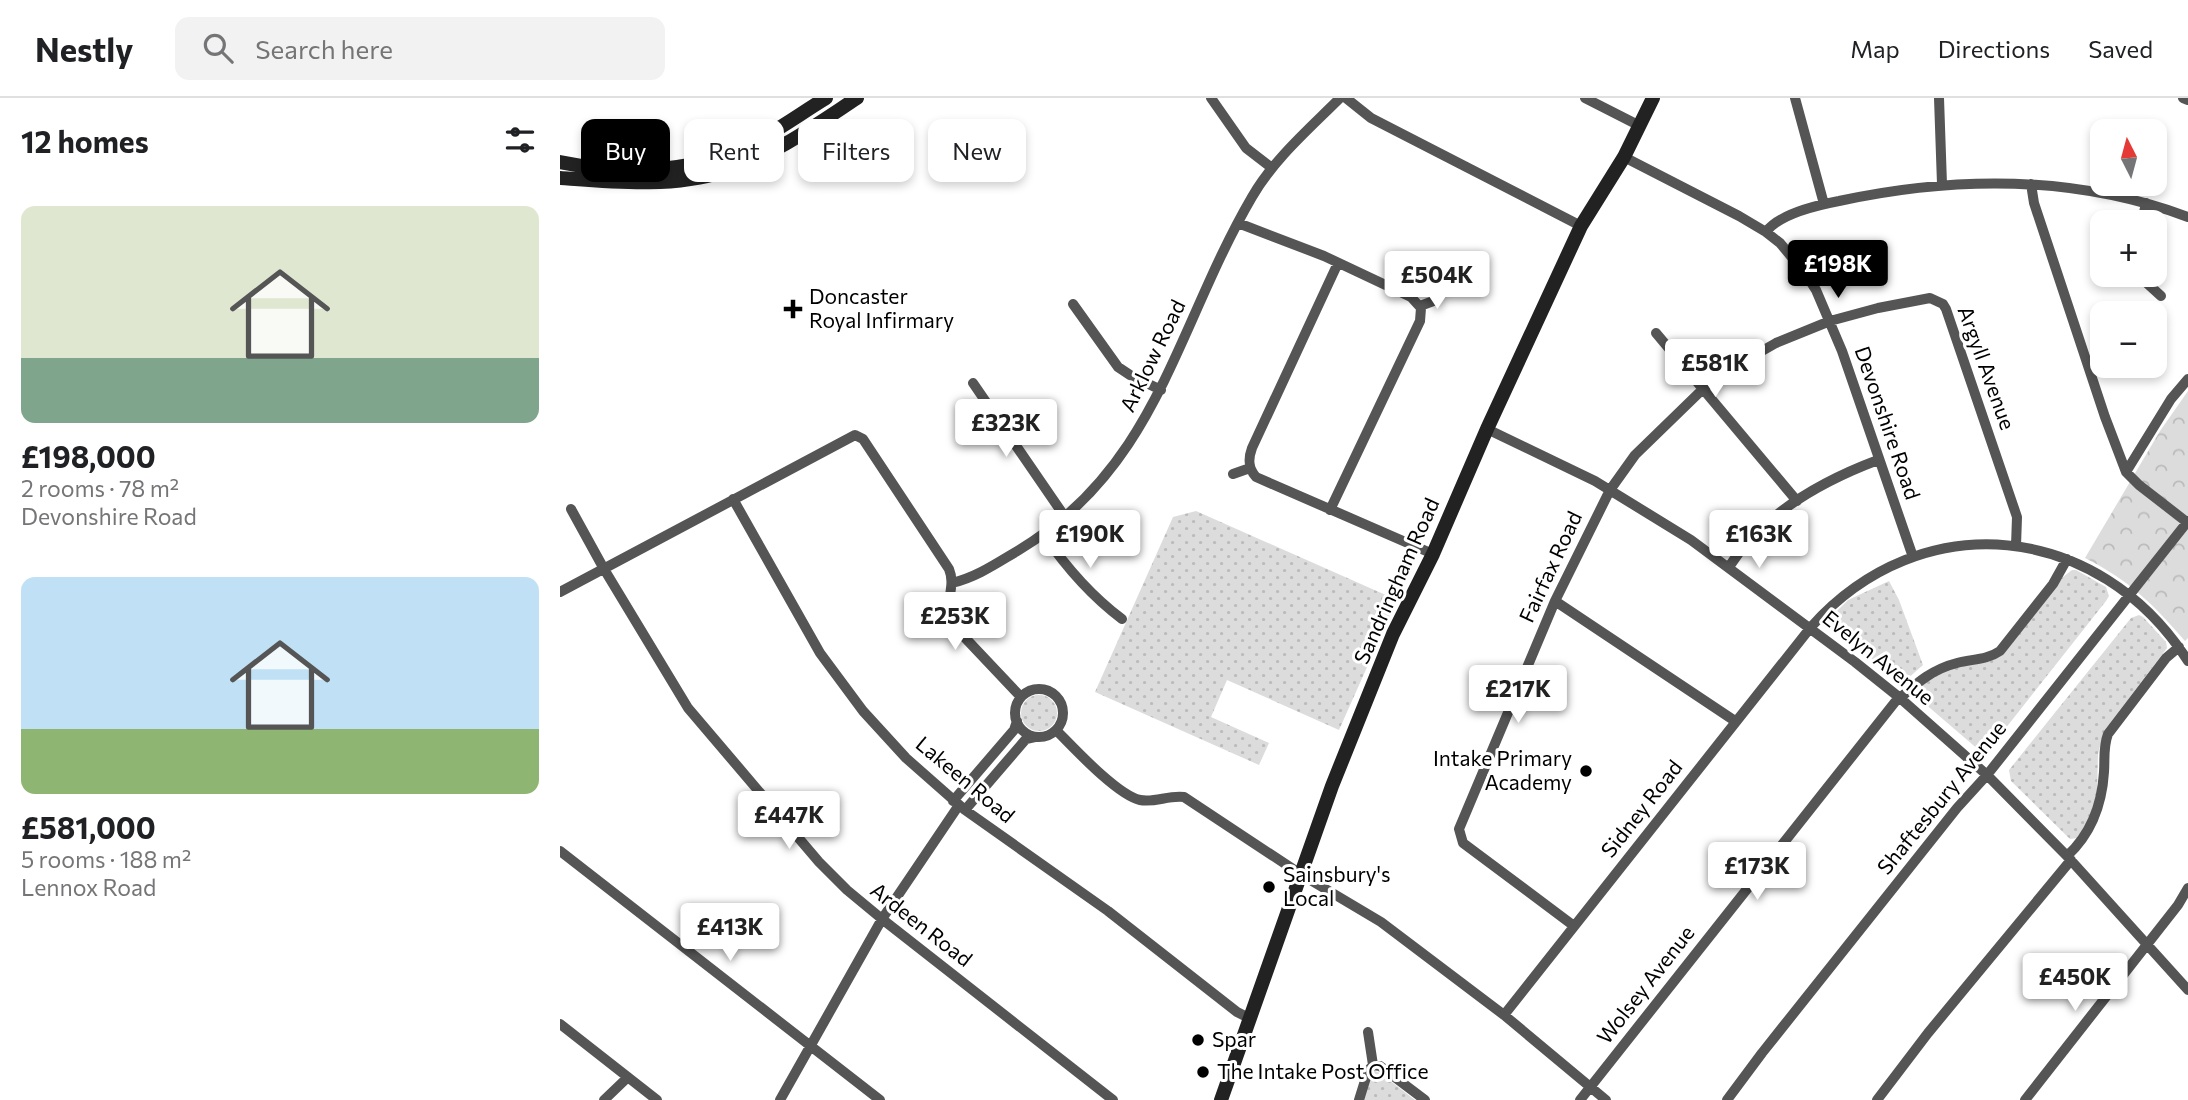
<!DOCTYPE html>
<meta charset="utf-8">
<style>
:root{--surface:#fff;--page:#f2f2f2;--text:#202124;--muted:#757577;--line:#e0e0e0;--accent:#000}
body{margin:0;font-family:Commissioner,sans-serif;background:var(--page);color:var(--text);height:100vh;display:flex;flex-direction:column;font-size:26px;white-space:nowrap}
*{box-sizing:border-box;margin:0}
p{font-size:23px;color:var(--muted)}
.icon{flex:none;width:38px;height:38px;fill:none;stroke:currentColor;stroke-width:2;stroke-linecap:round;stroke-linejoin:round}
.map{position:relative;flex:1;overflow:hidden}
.sheet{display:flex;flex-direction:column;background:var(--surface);width:560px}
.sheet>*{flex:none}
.hud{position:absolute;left:21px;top:21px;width:665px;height:63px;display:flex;gap:14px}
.needle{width:46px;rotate:354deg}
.fabs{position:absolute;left:1530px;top:21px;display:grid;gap:14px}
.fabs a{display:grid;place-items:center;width:77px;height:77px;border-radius:14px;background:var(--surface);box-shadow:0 4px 10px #0003;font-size:35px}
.price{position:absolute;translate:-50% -60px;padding:0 16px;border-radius:7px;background:#fff;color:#222;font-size:23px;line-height:46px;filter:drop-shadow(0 2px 4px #0008)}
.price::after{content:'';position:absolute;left:50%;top:42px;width:21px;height:16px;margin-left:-10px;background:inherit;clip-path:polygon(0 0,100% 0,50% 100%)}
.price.on{background:var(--accent);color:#fff}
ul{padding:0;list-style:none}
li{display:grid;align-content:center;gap:14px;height:371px;padding:0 21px}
li span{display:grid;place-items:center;height:217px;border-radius:14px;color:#555}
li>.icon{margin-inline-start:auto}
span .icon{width:126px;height:126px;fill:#fffc;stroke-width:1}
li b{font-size:30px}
h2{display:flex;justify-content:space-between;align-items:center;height:84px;padding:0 21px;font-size:30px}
.chip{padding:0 24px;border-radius:14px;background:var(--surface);box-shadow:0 4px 10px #0003;font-size:24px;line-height:63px}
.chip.on{background:var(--accent);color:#fff}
header{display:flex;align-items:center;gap:42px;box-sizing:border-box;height:98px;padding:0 35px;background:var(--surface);border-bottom:2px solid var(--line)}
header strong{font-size:33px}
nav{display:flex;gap:38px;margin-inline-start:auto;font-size:24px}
.search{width:490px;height:63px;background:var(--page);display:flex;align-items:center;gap:18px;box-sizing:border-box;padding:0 24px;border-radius:14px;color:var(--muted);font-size:26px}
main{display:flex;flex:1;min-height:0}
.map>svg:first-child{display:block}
.grass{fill:url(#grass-dots)}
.forest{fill:url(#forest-crowns)}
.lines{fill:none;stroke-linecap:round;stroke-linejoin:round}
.street{stroke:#555;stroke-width:10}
.secondary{stroke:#222;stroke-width:14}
.poi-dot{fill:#000;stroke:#fff;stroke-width:2.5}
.labels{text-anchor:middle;stroke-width:6;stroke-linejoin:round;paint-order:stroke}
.poi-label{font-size:21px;fill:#000;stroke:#fff;text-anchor:start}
.street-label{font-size:21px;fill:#000;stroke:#fff}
</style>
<header>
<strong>Nestly</strong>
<div class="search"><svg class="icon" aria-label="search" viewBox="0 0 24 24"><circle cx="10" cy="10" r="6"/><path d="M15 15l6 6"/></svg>Search here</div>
<nav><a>Map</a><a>Directions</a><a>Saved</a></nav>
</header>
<main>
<section class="sheet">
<h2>12 homes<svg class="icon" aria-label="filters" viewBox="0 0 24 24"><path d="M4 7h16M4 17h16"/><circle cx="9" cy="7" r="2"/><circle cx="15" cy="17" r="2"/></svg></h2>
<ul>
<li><span style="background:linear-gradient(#dfe7d0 70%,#7fa58c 0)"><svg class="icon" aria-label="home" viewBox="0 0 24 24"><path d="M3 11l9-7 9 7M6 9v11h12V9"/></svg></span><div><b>£198,000</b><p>2 rooms · 78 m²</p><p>Devonshire Road</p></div></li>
<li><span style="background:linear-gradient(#bfe0f5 70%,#8fb573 0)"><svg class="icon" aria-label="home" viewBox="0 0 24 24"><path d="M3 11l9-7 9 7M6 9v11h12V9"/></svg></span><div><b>£581,000</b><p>5 rooms · 188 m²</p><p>Lennox Road</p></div></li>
</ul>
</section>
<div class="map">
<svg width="1628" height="1002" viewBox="0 0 1628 1002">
<defs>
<pattern id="grass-dots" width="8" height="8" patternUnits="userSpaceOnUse" patternTransform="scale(1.75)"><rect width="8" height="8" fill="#dcdcdc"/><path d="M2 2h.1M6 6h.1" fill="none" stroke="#bbb" stroke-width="1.8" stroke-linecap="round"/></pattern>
<pattern id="forest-crowns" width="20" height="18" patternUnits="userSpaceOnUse" patternTransform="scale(1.75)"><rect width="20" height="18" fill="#dcdcdc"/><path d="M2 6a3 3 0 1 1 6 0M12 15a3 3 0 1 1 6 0" fill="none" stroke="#bbb"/></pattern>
</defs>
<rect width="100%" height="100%" fill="#fff"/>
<path class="grass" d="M636 413 837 502 779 632 667 582 651 619 709 645 699 667 535 594 613 419Z
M1512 472H1516L1546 489 1549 498 1546 503 1430 650 1427 653H1420L1356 598C1358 574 1420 562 1440 554 1453 549 1491 493 1503 479Z
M1329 483 1339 502 1363 567 1346 582H1339L1271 529 1269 521 1288 502Z
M1579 517 1583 519 1606 544 1607 550 1544 633 1538 656 1537 695 1529 722 1517 740 1510 741 1451 683 1449 672 1571 520Z
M461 615a18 18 0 1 1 36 0a18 18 0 1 1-36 0Z
M815 973 820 975 855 1002H803L812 975Z"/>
<path class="forest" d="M1628 293V540L1625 543C1592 505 1570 483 1525 460L1600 333Z"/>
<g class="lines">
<path class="street" d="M651 0 686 50 712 70
M786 0 811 20 1021 128
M1025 0 1080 28
M1235 0 1264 106
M1379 0 1382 86
M1623 0 1628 2
M1064 59 1179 118 1206 134 1220 145 1245 175 1256 192 1282 253 1353 459
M1471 86 1474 105 1545 319 1566 374 1579 387 1628 425
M1582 124 1586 105
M678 125 764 158 851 199 861 210 860 223 770 412
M1206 134C1219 116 1258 107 1279 103 1395 78 1515 77 1628 119
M778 165 692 350C688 361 688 370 696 379L873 456
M1578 177 1601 198
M513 206 558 269 570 277 601 292
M860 208 876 202
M1096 235 1237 403
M413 285 505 419
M927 331 1035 383 1131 442 1295 564 1340 600 1427 677 1507 758 1628 892
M1566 374 1611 301 1628 281
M673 376 690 370
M173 401 260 555 303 613 346 660 405 712 548 813 677 914 689 920
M11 411 44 471 128 610 259 764 287 792 322 821 553 1002
M484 437C506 469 530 497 562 521
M1169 469C1202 417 1262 383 1318 362
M392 485C417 479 437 465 459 452 598 368 616 229 692 99 714 61 749 31 780 0
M0 494 295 337 303 341 389 471C397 490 382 507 392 526L461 599
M995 503 1175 623
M455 615a24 24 0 1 1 48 0a24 24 0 1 1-48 0Z
M1340 600C1358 584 1373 571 1397 565 1412 561 1427 562 1440 553L1493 486 1507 461
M496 632C513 649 557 697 580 702 595 705 608 697 624 699L742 777 821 824 944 917 1046 1002
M393 703 454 632 457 623
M405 712 466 641 475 639
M0 753 320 1002
M1507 758C1531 736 1542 706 1544 674 1545 660 1543 649 1548 636L1606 560 1619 549
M1014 828 903 745 899 731 995 503 1050 392 1075 357 1144 290 1172 270 1216 245 1270 223 1318 210 1370 200 1383 206 1386 211 1457 419 1456 448
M944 917 1251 529C1362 405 1539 424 1628 563
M0 926 97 1002
M808 934 813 967
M44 1002 67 980
M220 1002 322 821 399 707
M799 1002 808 973 813 967 820 968 865 1002
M1020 1002 1339 599
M1167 1002 1202 955 1397 710 1427 677 1628 423
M1317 1002 1368 935 1511 762
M1465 1002 1618 807 1628 790"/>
<path class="secondary" d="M0 64C59 76 122 76 179 52 209 39 238 17 266 0
M0 80C54 84 113 90 165 73 213 58 256 27 297 0
M661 1002 772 688 833 536 873 456 927 331 1021 128 1064 59 1093 0"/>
</g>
<g class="poi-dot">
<path d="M229.5 200.5h7v7h7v7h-7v7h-7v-7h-7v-7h7z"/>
<circle cx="1026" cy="673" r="7"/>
<circle cx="709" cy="789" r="7"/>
<circle cx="638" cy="942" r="7"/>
<circle cx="643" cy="974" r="7"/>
</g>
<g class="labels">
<g class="poi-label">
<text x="249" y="206">Doncaster<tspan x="249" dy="24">Royal Infirmary</tspan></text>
<text x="1012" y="668" text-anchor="end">Intake Primary<tspan x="1012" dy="24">Academy</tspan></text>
<text x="723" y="784">Sainsbury's<tspan x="723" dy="24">Local</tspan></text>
<text x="652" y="949">Spar</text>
<text x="657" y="981">The Intake Post Office</text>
</g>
<g class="street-label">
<text transform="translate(593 258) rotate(-64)" y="7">Arklow Road</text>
<text transform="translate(1426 270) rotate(70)" y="7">Argyll Avenue</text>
<text transform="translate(1327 325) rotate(71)" y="7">Devonshire Road</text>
<text transform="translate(991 469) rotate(-65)" y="7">Fairfax Road</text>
<text transform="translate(837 483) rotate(-66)" y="7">Sandringham Road</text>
<text transform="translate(1318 560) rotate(39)" y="7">Evelyn Avenue</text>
<text transform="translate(405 682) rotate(40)" y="7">Lakeen Road</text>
<text transform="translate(1382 700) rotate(-51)" y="7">Shaftesbury Avenue</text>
<text transform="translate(1082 711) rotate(-52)" y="7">Sidney Road</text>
<text transform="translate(361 827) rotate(38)" y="7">Ardeen Road</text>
<text transform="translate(1086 887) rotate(-52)" y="7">Wolsey Avenue</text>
</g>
</g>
</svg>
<div class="fabs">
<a><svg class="needle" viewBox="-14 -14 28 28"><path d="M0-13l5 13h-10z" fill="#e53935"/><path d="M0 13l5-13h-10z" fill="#757577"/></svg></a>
<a>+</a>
<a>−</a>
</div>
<b class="price on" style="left:1278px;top:202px">£198K</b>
<b class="price" style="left:877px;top:213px">£504K</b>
<b class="price" style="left:1155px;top:301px">£581K</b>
<b class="price" style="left:446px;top:361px">£323K</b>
<b class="price" style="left:530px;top:472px">£190K</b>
<b class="price" style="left:1199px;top:472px">£163K</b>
<b class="price" style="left:395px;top:554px">£253K</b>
<b class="price" style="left:958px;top:627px">£217K</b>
<b class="price" style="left:229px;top:753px">£447K</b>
<b class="price" style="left:1197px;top:804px">£173K</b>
<b class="price" style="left:170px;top:865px">£413K</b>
<b class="price" style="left:1515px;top:915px">£450K</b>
<div class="hud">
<a class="chip on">Buy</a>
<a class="chip">Rent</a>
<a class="chip">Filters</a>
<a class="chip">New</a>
</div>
</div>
</main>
